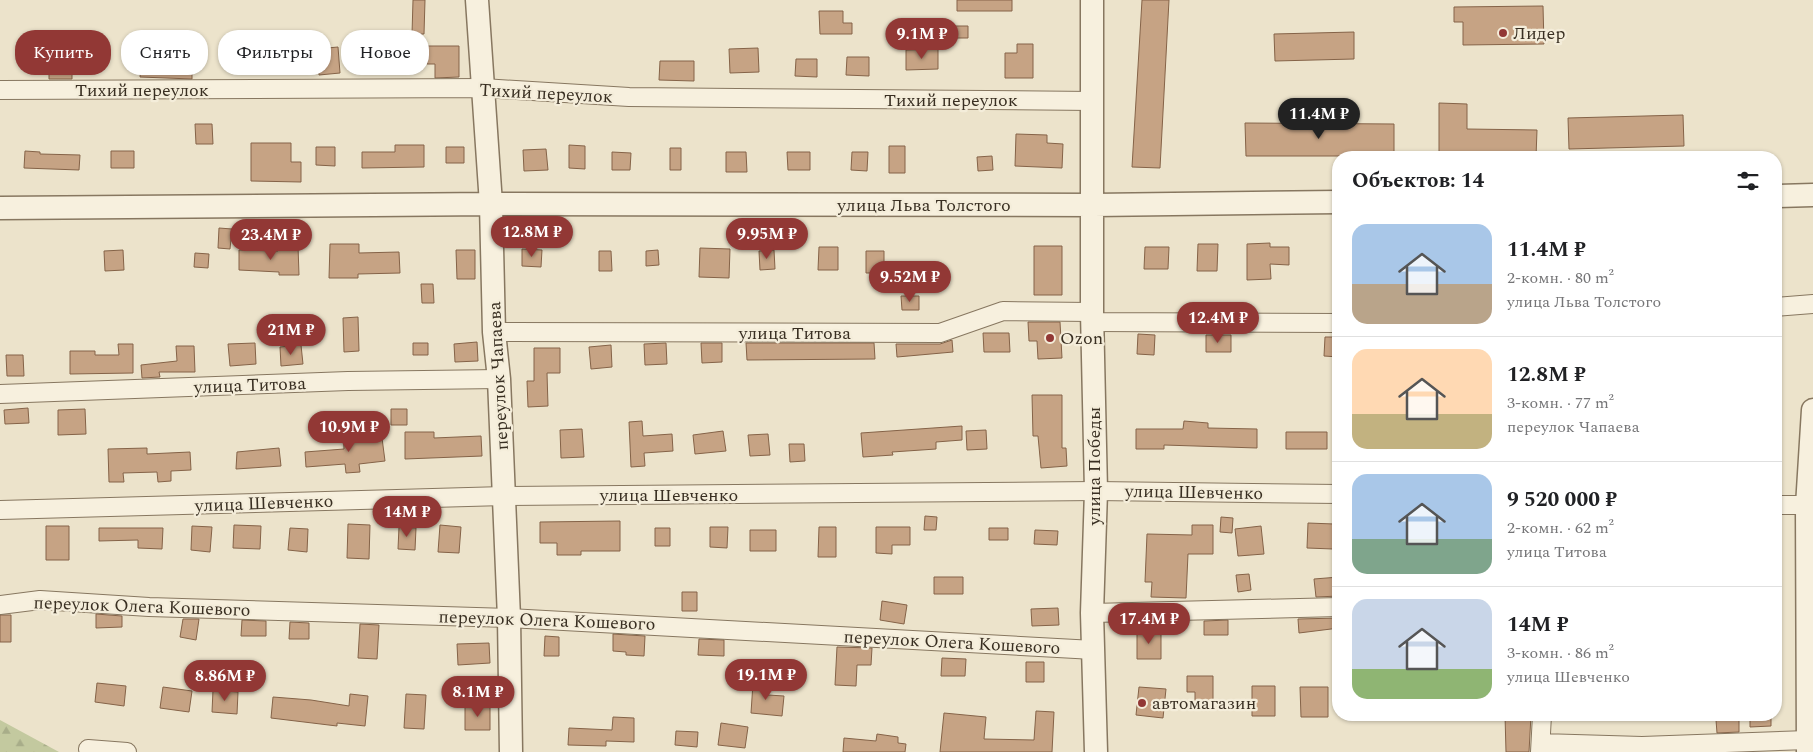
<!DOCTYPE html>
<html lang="ru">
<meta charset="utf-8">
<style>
:root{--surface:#fff;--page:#f2f2f2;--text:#202124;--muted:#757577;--line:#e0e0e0;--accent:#923835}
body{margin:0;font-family:Spectral,serif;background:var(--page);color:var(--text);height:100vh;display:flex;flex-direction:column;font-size:19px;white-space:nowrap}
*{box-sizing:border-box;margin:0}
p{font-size:16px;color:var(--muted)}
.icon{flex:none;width:28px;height:28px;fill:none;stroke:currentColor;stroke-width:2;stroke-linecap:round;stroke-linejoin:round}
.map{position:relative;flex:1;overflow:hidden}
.side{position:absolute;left:1332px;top:151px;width:450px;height:570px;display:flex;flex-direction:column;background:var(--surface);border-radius:20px;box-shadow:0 1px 4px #0004}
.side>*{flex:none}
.banner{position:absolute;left:15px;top:30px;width:475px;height:45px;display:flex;gap:10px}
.price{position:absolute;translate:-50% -42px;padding:0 11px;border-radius:18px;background:var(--accent);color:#fff;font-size:16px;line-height:32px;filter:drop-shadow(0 1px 2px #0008)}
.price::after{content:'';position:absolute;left:50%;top:30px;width:15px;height:11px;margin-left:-8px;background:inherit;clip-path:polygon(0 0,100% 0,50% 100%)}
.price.current{background:#222;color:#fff}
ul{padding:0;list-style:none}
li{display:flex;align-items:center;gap:15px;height:125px;padding:0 20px}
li+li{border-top:1px solid var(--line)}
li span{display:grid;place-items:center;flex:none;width:140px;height:100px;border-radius:15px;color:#555}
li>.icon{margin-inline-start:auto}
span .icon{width:60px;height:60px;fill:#fffc;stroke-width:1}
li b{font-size:21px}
h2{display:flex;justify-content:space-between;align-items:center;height:60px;padding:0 20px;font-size:21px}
.pill{padding:0 18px;border-radius:20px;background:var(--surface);box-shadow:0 1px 4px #0004;font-size:18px;line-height:45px}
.pill.current{background:var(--accent);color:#fff}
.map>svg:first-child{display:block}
.forest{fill:url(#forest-firs)}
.building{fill:#c6a384;stroke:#856348}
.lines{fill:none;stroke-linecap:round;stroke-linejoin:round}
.minor-casing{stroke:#877760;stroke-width:20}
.tertiary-casing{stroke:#877760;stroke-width:25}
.minor{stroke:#f7f0de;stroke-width:18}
.tertiary{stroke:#f7f0de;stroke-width:22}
.poi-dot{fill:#923835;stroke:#f4edda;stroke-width:2}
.labels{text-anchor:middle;stroke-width:4.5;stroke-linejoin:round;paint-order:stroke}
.poi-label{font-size:18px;fill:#392f22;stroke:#f4edda;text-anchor:start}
.street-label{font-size:18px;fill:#392f22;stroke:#f4edda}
</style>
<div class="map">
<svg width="1813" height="752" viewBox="0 0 1813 752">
<defs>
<pattern id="forest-firs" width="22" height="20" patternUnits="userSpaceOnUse" patternTransform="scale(1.25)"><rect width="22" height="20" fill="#c3c99f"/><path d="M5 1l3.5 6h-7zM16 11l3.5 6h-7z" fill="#a8ad89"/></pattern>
</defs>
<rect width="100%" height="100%" fill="#ece3cb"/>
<path class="forest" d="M0 720 59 752H0Z"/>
<path class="building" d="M413 0H425L424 34H412Z
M957 0H1012V11H957Z
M1142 0H1169L1160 168 1132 167Z
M1543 6 1544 44 1463 45V22H1454V7Z
M819 11H843V23H852V34H820Z
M951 26H968V38H951Z
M1354 32V59L1275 61 1274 34Z
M1017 44H1033V78H1005V53H1017Z
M427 46H459V77L435 78V64H427Z
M338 47 340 73 319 75 317 49Z
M758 48 759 72 730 73 729 49Z
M938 49V69L906 70V50Z
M847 57H869V76L846 75Z
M170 59 192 60V79L140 77 141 65H170Z
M796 59H817V77L795 76Z
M660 61H694V81L659 80Z
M49 62H72V79H49Z
M1439 103 1467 104V129L1537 130 1536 157 1439 156Z
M1683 115 1684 146 1569 149 1568 118Z
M1245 123 1394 124V156H1246Z
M195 124H212L213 144H196Z
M1016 134 1047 135V143L1063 144 1062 168 1015 166Z
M251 143H291V162H301V182L251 181Z
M395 145H424V167L362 168V152H395Z
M569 145 585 146V169L569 168Z
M889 146H905V173H889Z
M316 147H335V166L316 165Z
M446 147H464V163H446Z
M670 148H681V170H670Z
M546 149 548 170 524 171 523 150Z
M25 151 40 152V154L80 155 79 170 24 168Z
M111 151H134V168H111Z
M612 152 631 153 630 170H612Z
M726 152H746L747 172H726Z
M787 152H810V170H788Z
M852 152H868L867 171 851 170Z
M992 156 993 170 978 171 977 157Z
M219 228 232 229 230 249 218 248Z
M1270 243V247H1289V265L1270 264 1271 279 1247 280V244Z
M330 244H359V253L399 252 400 273 358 274V278H329Z
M1198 244H1218L1217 271H1197Z
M298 246 299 275H279V272L239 270V250L278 251V247Z
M1034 246H1062V295H1034Z
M819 247H838V270H818Z
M1145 247H1169L1168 269H1144Z
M700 248 730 249 729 278 699 277Z
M522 249 542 250 541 267 522 266Z
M123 250 124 270 105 271 104 251Z
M456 250H475V279H457Z
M658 250 659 265 646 266V251Z
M774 250 775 269 760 270 759 251Z
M599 251H611L612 271H599Z
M866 251H884V273H866Z
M195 253 209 254 208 268 194 267Z
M421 284H433L434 303H422Z
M901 296H919V310H902Z
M358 317 359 351 344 352 343 318Z
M1028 322H1060L1062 358 1038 359 1037 341H1029Z
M983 333H1009L1010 352H984Z
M1138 334 1155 335 1154 355 1137 354Z
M1206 335H1231V352H1206Z
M1325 337H1339V357L1324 356Z
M952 340 953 352 897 357 896 344H940Z
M477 342 478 361 455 362 454 344Z
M255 343 256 364 230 366 228 344Z
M413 343H428V355H413Z
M666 343 667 364 645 365 644 344Z
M701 343H722V362L702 363Z
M746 343H874L875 359 747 360Z
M118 344H133V373L70 374V351H95V355H119Z
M301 345 303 364 281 366 280 347Z
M611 345 612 367 591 369 589 347Z
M176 346H194L195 372H159L160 377 142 378 141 365 177 361Z
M534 348H560V373H547L548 406 528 407 527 381H534Z
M6 355H23L24 376H7Z
M1032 395H1062V448H1066L1067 466 1041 468 1038 436H1033Z
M28 408 29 423 5 424 4 410Z
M85 409 86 434 58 435V410Z
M391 409H407V425H391Z
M642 421 643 436 672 434 673 451 644 453 645 466 631 467 629 422Z
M1184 421 1208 423V428L1257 429V448L1164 445V449H1136V429H1183Z
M962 426V440L936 442V449L892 452 893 455 863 457 861 433Z
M356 427 358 440 382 438 385 461 359 464 360 472 346 473 345 464 306 467 305 452 344 449 343 428Z
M582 429 584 457 561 458 560 430Z
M986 430 987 449 967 450 966 431Z
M723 431 726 451 695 454 693 435Z
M405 432H434V438L481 436 482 456 405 459Z
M1286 432H1327V449H1286Z
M768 434 770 455 750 456 748 435Z
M789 444H804L805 461 790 462Z
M147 448V454L190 452 191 470 171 471V481L158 482 157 472 123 473 124 482H109L108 449Z
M279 448 281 466 236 469 237 452Z
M925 516 937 517 936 530H924Z
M1221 517 1233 518 1232 533 1220 532Z
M620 521V551H581V555H557V543H540V522Z
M1308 523 1334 524 1333 549 1307 548Z
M348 524 370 525 369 559 347 558Z
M234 525 261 526 260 549 233 548Z
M440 525 461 527 459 553 438 552Z
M1192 525H1213V554H1188L1186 598 1151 597 1152 582H1145L1147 534 1192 535Z
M46 526H69V560H46Z
M192 526 212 527 210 552 191 550Z
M1261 526 1264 554 1238 556 1235 529Z
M399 527 416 528 415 550 398 549Z
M710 527H728L727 548 710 547Z
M819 527H836V557H818Z
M876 527H910V545H892V554L876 553Z
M99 528H163L162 549 138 548V540L99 541Z
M290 528 308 529 307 552 288 550Z
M655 528H670V546H655Z
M989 528H1008V540H989Z
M750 530H776V551H750Z
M1035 530 1058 531 1057 545 1034 544Z
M1249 574 1251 590 1238 592 1236 575Z
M934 577H963V594H934Z
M1339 577V596L1316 597 1314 579Z
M682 592H697V611H682Z
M882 601 907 605 904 624 880 620Z
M1058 608 1059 625 1032 626 1031 609Z
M96 614 122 616V627L96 628Z
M0 615H11V642H0Z
M1339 618V628L1299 633 1298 619Z
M183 619H199L196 640 180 637Z
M242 620 266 621V636H241Z
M1228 620V635H1204V621Z
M290 622 309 623V639H289Z
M360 624 379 625 377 659 358 658Z
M1161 630V659H1137V631Z
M613 634 645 636 644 656 626 655V652L613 651Z
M545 636 559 637V656H544Z
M699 639 724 640V656L698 655Z
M489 643 490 663 458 665 457 644Z
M837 647 872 648 871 665H857L856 686 835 685Z
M942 658 966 659 965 676H941Z
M1026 662H1044V682H1026Z
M1187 676H1213V704H1195V692H1187Z
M97 683 126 686 124 706 95 702Z
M753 683 769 685 768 695 784 696 782 716 751 713Z
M1252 686H1275V716H1252Z
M163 687 192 691 189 712 160 708Z
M1139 687 1166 689 1163 718 1136 715Z
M1300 687H1328V717H1301Z
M213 690 238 692 237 714 212 712Z
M350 694 368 696 365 726 337 723V726L271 718 273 697 311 700 349 706Z
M406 694 426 695 424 729 404 728Z
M465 705H490V730H465Z
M1036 711 1054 712 1052 752H940L944 713 986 717 984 739 1034 740Z
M1505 715H1531L1529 752H1506Z
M1750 715H1771V726L1750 727Z
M613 717 634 718V742L606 741V746L568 745 569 728 612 730Z
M1716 720H1739V732L1717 733Z
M721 723 748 727 745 748 718 745Z
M676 731 698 732 697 747 675 745Z
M877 734 898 737V743L906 744 905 752H843L844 738 876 741Z"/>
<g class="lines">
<defs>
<path id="minor" d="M0 90 483 88 629 97 1093 101
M1776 307 1813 304
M1093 322 1339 323
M494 332 940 333 1003 311 1092 312
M0 394 348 381 499 379
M1776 505H1813
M0 510 504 496 1096 491 1339 494
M0 605 40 600 149 607 509 618 1094 650
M1092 613 1339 607
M1541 743 1642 746 1808 740
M88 749 127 752
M1540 752 1542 715"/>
<path id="tertiary" d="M477 0 491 204 494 332 499 379 509 618 511 752
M1092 0V312L1096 491 1092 613 1096 752
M1776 196 1813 195
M0 208 491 204 1094 205 1339 202
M1808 752 1807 506 1813 410"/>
</defs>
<use href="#minor" class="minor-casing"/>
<use href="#tertiary" class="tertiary-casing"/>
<use href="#minor" class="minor"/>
<use href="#tertiary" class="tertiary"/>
</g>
<g class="poi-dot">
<circle cx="1503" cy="33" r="5"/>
<circle cx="1050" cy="338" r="5"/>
<circle cx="1142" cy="703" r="5"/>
</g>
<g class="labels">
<g class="poi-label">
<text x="1513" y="39">Лидер</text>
<text x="1060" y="344">Ozon</text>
<text x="1152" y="709">автомагазин</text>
</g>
<g class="street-label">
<text x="142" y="96">Тихий переулок</text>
<text transform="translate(546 93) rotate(3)" y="6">Тихий переулок</text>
<text x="951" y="106">Тихий переулок</text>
<text x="924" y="211">улица Льва Толстого</text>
<text x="795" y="339">улица Титова</text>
<text transform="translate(498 376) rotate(-93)" y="6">переулок Чапаева</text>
<text transform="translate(250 385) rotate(-2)" y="6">улица Титова</text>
<text transform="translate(1094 466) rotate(-90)" y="6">улица Победы</text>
<text transform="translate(1194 492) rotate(1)" y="6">улица Шевченко</text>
<text x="669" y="501">улица Шевченко</text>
<text transform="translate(264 503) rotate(-2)" y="6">улица Шевченко</text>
<text transform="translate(142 606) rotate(2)" y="6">переулок Олега Кошевого</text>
<text transform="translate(547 620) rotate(2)" y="6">переулок Олега Кошевого</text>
<text transform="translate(952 642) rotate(3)" y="6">переулок Олега Кошевого</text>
</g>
</g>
</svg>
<b class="price" style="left:922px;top:60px">9.1M ₽</b>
<b class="price current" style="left:1319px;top:140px">11.4M ₽</b>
<b class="price" style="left:532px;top:258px">12.8M ₽</b>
<b class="price" style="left:767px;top:260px">9.95M ₽</b>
<b class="price" style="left:271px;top:261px">23.4M ₽</b>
<b class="price" style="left:910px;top:303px">9.52M ₽</b>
<b class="price" style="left:1218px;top:344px">12.4M ₽</b>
<b class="price" style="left:291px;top:356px">21M ₽</b>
<b class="price" style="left:349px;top:453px">10.9M ₽</b>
<b class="price" style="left:407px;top:538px">14M ₽</b>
<b class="price" style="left:1149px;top:645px">17.4M ₽</b>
<b class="price" style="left:766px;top:701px">19.1M ₽</b>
<b class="price" style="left:225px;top:702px">8.86M ₽</b>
<b class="price" style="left:478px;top:718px">8.1M ₽</b>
<div class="banner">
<a class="pill current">Купить</a>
<a class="pill">Снять</a>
<a class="pill">Фильтры</a>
<a class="pill">Новое</a>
</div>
<section class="side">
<h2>Объектов: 14<svg class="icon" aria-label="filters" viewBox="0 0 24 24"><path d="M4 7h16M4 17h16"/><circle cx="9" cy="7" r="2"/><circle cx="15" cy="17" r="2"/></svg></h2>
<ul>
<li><span style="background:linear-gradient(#a9c7e8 60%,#b9a48a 0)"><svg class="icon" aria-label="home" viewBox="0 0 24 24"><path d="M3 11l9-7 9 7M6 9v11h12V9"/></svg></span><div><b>11.4M ₽</b><p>2-комн. · 80 m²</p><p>улица Льва Толстого</p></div></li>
<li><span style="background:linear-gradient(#ffd9b3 65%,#c2b280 0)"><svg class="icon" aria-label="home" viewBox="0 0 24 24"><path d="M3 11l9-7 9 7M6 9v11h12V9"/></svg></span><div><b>12.8M ₽</b><p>3-комн. · 77 m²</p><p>переулок Чапаева</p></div></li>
<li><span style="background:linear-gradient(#a9c7e8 65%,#7fa58c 0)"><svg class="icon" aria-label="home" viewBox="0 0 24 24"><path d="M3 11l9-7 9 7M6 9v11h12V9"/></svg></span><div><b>9 520 000 ₽</b><p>2-комн. · 62 m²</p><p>улица Титова</p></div></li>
<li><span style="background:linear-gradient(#c9d6e8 70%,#8fb573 0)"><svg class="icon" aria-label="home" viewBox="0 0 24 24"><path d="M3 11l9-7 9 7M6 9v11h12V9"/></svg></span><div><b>14M ₽</b><p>3-комн. · 86 m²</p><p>улица Шевченко</p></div></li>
</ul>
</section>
</div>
